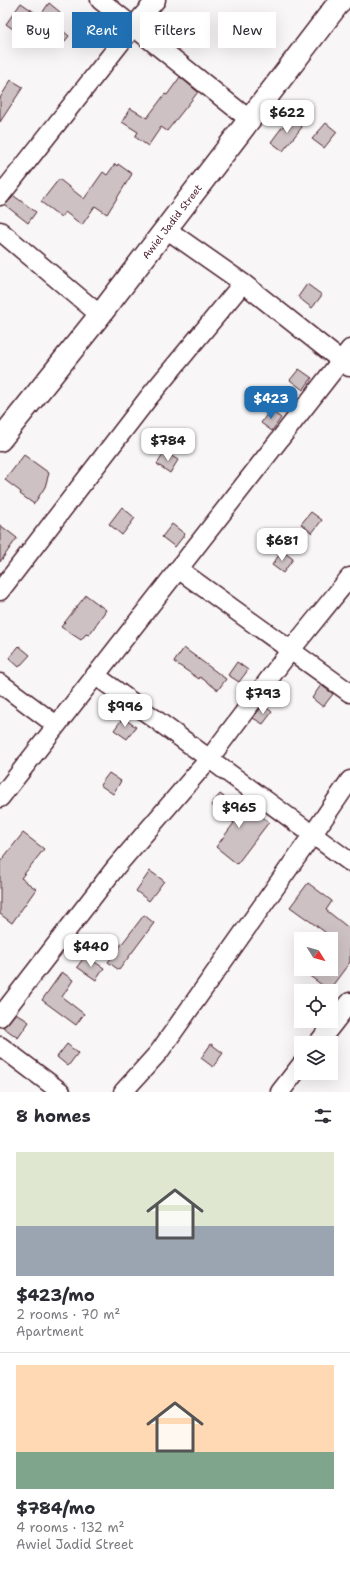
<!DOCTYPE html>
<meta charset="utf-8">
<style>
:root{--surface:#fff;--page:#f2f2f3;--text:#2b2b33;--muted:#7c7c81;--line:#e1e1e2;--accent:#1f6fb2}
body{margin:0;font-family:"Shantell Sans",sans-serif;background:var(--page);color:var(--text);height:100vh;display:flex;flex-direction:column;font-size:15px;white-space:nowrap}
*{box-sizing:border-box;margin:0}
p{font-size:13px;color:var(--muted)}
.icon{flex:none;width:22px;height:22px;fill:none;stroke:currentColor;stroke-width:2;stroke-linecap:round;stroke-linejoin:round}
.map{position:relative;height:1092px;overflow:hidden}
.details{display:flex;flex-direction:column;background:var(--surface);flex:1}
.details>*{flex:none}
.guide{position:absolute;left:12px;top:12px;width:326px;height:36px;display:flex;gap:8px}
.needle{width:26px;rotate:127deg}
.tools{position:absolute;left:294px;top:932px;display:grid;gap:8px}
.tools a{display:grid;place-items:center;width:44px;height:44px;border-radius:0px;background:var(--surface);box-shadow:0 4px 16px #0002;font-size:20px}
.price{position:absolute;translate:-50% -34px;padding:0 9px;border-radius:8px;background:#fff;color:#222;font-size:13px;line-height:26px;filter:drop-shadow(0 1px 2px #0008)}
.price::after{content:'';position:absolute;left:50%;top:24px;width:12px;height:9px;margin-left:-6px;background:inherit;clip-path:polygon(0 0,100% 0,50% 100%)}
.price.on{background:var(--accent);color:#fff}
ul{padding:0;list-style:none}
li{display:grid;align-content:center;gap:8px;height:212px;padding:0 16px}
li+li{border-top:1px solid var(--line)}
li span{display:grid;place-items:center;height:124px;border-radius:0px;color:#555}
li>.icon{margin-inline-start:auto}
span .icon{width:72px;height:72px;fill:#fffc;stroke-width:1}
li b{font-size:17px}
h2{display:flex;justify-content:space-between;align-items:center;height:48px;padding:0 16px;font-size:17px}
.chip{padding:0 14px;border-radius:0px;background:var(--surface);box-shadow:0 4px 16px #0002;font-size:14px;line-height:36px}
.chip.on{background:var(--accent);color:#fff}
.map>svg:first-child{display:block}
.building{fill:#cdc1c4;stroke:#4a1f2b}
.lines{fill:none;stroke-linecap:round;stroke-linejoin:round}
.street-casing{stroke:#4a1f2b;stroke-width:21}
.secondary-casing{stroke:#4a1f2b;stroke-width:25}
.street{stroke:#fff;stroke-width:18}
.secondary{stroke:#fff;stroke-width:22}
.labels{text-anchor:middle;stroke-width:3;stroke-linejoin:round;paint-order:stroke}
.street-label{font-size:10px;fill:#4a1f2b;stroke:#fff}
</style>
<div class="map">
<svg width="350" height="1092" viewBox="0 0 350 1092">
<rect width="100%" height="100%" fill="#f8f6f7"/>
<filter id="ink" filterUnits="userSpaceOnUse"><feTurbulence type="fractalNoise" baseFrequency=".025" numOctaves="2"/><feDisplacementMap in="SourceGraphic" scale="8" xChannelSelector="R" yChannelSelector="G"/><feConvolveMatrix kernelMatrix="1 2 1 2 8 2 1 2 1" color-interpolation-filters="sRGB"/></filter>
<g filter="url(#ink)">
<path class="building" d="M21 3 40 16 49 3 60 12 52 22 69 36 60 47 36 28 28 40 6 24Z
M180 77 198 92 167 131 161 127 148 146 135 137 138 132 122 122 130 108 147 118 165 94 167 95Z
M11 80 23 87 0 122V98Z
M294 118 302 127 283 151 271 142 283 126Z
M326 123 337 132 324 148 312 139Z
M115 164 117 166 118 164 132 174 107 214 95 206 82 225 65 212 61 217 41 202 59 179 84 199 103 172 107 175Z
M14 196 36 212 28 223 5 205Z
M307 284 322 295 312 308 298 297Z
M299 369 312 378 303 390 290 380Z
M270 410 281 418 272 431 261 423Z
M165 452 178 460 170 473 157 464Z
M24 455 49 473 45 487 34 504 20 494 21 492 5 480Z
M122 507 135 518 122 535 109 524Z
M311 512 322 520 312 533 301 524Z
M172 524 185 534 175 547 162 537Z
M0 525 17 538 0 562Z
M282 551 293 559 283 573 272 565Z
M86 595 106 610 89 635 86 634 81 640 61 627Z
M19 646 30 655 19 667 9 658Z
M184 648 226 679 218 690 200 677 199 679 174 662Z
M237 662 248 670 239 682 228 675Z
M321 685 333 694 323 707 312 698Z
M263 705 272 712 263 724 253 718Z
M123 718 136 727 127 739 114 730Z
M109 773 121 781 113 794 100 785Z
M220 794 244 811 248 806 269 822 237 864 216 847 234 823 211 805Z
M23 833 44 849 21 878 36 889 12 923 0 914V862Z
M150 871 164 881 149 901 136 891Z
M308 883 332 901 326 910 350 929V962L329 990 300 969H331V939H320L325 932 290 907Z
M144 915 154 923 119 970 108 962Z
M85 956 104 968 96 980 77 967Z
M62 972 73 980 62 997 84 1014 76 1025 42 1000Z
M16 1013 29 1022 18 1038 3 1027 8 1023Z
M67 1044 78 1053 68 1066 57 1057Z
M211 1044 223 1053 213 1067 201 1058Z"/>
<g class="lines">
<defs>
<path id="street" d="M100 0 250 120
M0 196 133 27 156 0
M166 229 243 283 349 367
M0 231 100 315
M178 569 350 693
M0 591 149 397 243 283
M95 675 350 862
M0 683 56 725
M0 798 350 349
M0 1017 116 867 209 759 290 651 350 577
M318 1043 350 1002
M0 1046 61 1092
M123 1092 159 1052 313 834 350 780
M280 1092 301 1065"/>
<g id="secondary">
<path id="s1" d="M0 440 100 315 341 0"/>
</g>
</defs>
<use href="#street" class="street-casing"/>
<use href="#secondary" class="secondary-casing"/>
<use href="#street" class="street"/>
<use href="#secondary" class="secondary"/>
</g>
</g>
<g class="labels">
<g class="street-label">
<text dy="4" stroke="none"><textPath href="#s1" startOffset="278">Awiel Jadid Street</textPath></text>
</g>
</g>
</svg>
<div class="tools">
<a><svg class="needle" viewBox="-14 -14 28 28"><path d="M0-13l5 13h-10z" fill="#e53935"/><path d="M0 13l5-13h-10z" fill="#7c7c81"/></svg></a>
<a><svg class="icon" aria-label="locate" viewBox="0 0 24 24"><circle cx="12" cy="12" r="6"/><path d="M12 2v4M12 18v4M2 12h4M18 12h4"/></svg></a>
<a><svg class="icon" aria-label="layers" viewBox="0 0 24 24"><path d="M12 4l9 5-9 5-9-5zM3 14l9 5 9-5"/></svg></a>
</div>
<b class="price" style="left:287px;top:134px">$622</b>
<b class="price on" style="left:271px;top:420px">$423</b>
<b class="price" style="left:168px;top:462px">$784</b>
<b class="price" style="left:282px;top:562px">$681</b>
<b class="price" style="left:263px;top:715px">$793</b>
<b class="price" style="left:125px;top:728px">$996</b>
<b class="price" style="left:239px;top:829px">$965</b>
<b class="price" style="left:91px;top:968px">$440</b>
<div class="guide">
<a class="chip">Buy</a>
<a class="chip on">Rent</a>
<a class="chip">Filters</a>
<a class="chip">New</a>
</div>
</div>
<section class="details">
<h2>8 homes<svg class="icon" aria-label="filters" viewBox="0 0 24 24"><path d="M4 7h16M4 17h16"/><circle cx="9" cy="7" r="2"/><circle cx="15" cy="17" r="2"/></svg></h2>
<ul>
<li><span style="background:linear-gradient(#dfe7d0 60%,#9aa5b1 0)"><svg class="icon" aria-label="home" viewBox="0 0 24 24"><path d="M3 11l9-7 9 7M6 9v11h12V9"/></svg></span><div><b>$423/mo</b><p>2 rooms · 70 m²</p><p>Apartment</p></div></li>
<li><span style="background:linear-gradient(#ffd9b3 70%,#7fa58c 0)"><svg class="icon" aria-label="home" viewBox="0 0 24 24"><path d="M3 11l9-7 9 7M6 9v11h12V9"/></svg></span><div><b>$784/mo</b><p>4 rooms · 132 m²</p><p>Awiel Jadid Street</p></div></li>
</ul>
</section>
